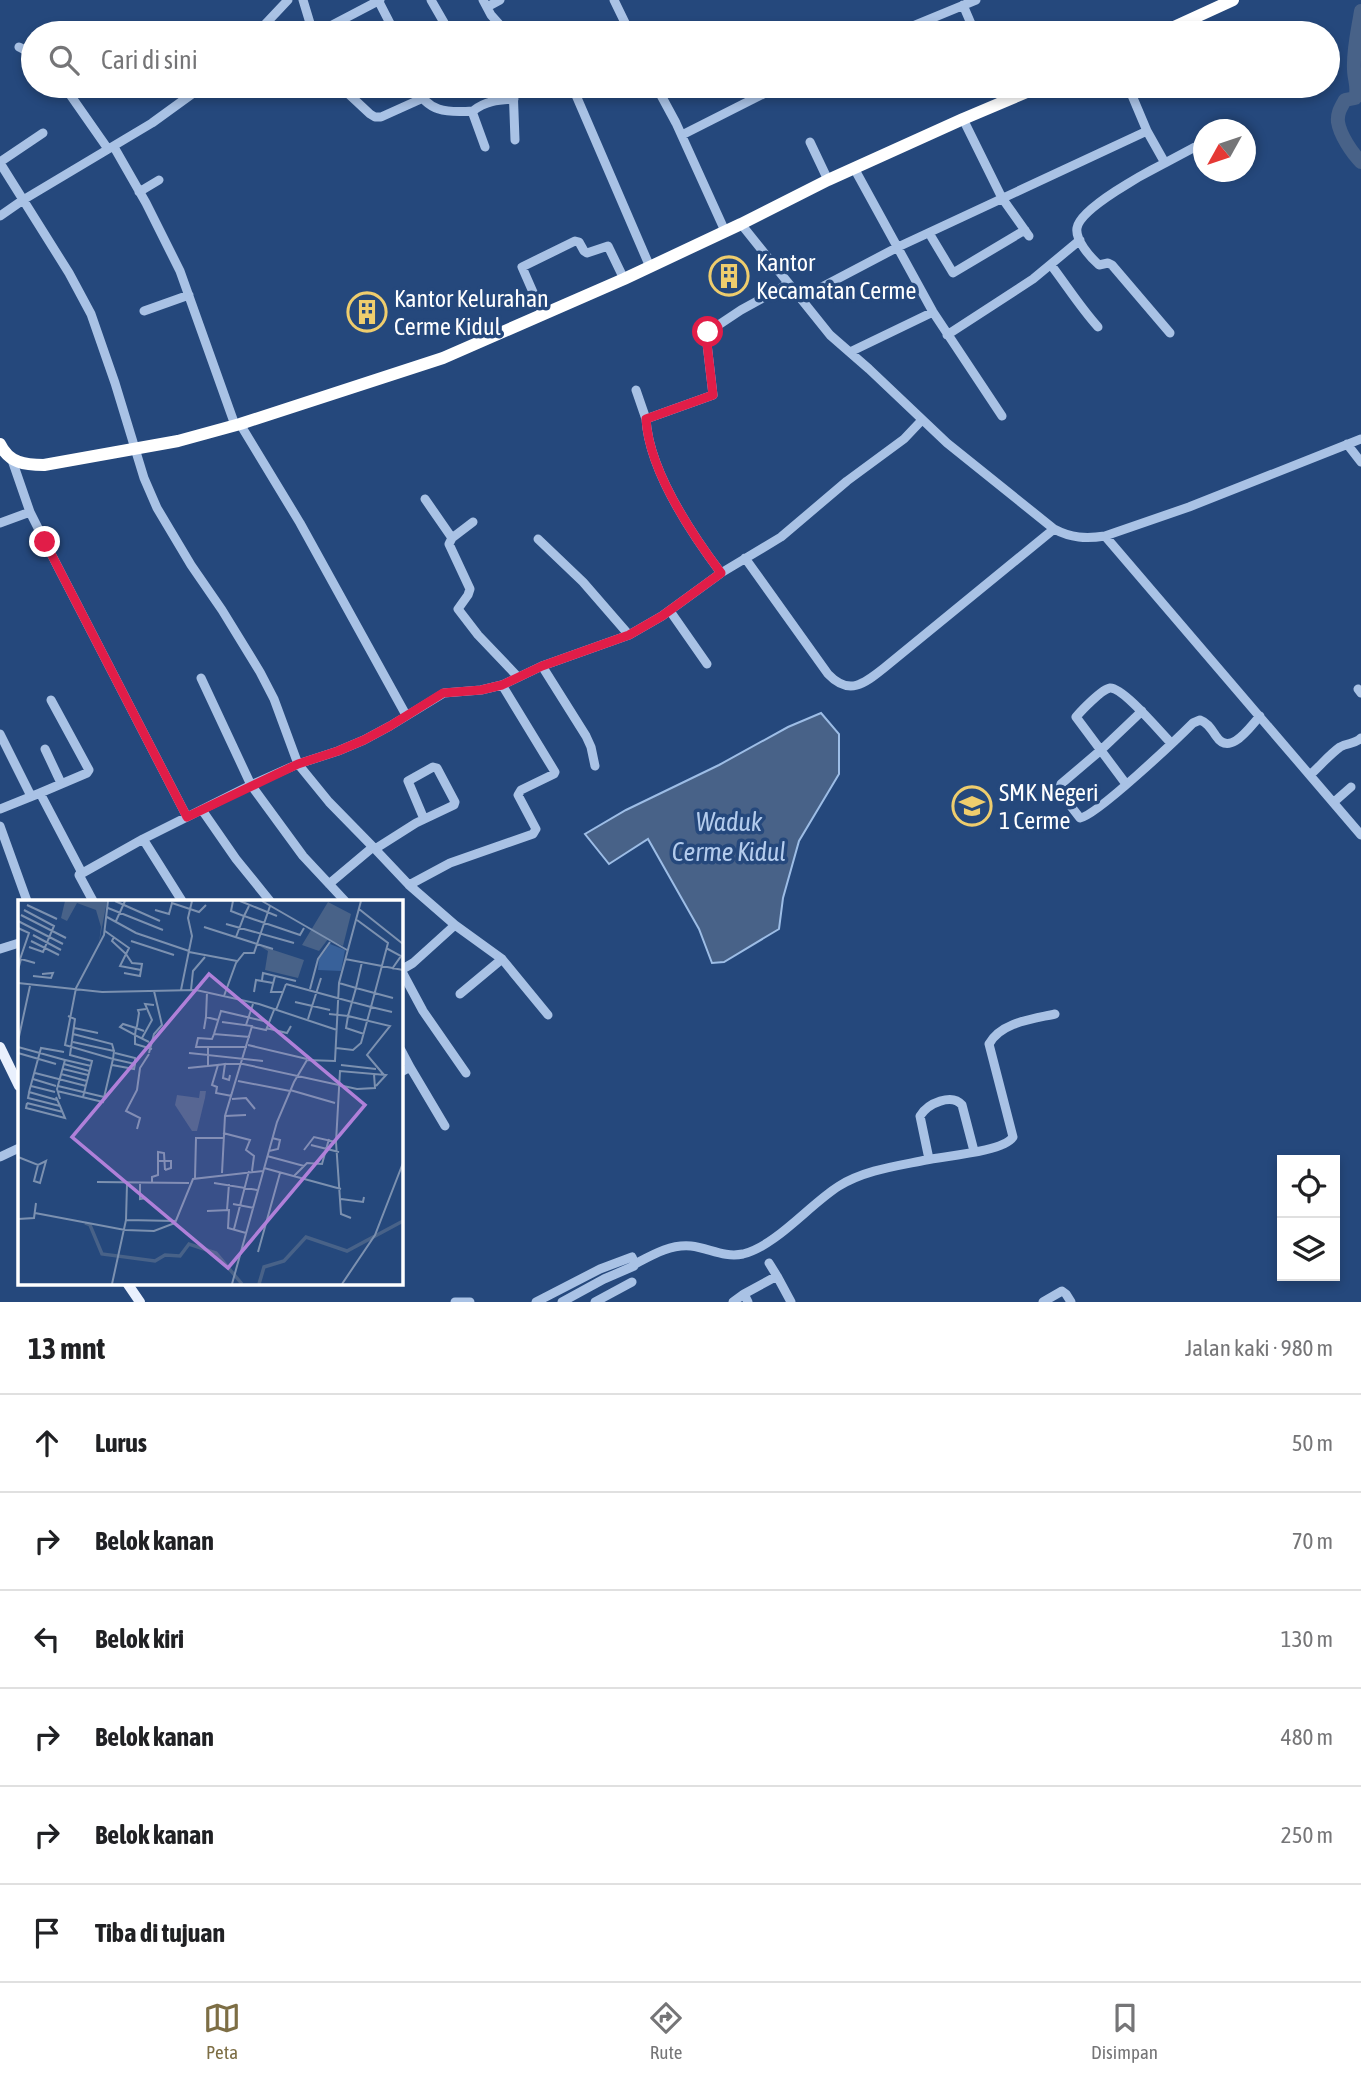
<!DOCTYPE html>
<html lang="id">
<head>
<meta charset="utf-8">
<style>
  body { margin:0; font-family:"Asap Condensed",sans-serif; background:#f2f2f2; color:#202124 }
  .controls { position:absolute; right:21px; bottom:21px; display:grid; overflow:hidden; border-radius:0px; box-shadow:0 4px 10px #0003 }
  .controls button { width:63px; height:63px; display:grid; place-items:center; padding:0; border:0; border-bottom:2px solid #e0e0e0; background:#fff; color:#202124; font:35px sans-serif }
  .compass { position:absolute; left:1193px; top:119px; width:63px; height:63px; border-radius:50%; background:#fff; box-shadow:0 4px 10px #0003; rotate:230deg }
  .stop { position:absolute; width:21px; height:21px; margin:-16px; border:5px solid #e11d48; border-radius:50%; background:#fff }
  .stop.end { background:#e11d48; border-color:#fff; box-shadow:0 2px 7px #0008 }
  .list { margin:0; padding:0; list-style:none }
  h2 { display:flex; justify-content:space-between; align-items:center; height:91px; margin:0; padding:0 28px; font-size:30px }
  h2 small { font-size:23px; font-weight:400; color:#757577 }
  .list li { display:grid; grid-template-columns:46px 1fr auto; gap:21px; align-items:center; box-sizing:border-box; height:98px; padding:0 28px; border-top:2px solid #e0e0e0 }
  .list b { display:block; font-size:26px; white-space:nowrap }
  .list em { font-size:23px; font-style:normal; color:#757577 }
  .icon { flex:none; width:38px; height:38px; fill:none; stroke:currentColor; stroke-width:2; stroke-linecap:round; stroke-linejoin:round }
  .map { position:relative; flex:none; width:1361px; height:1302px; overflow:hidden }
  .search { position:absolute; background:#fff; box-shadow:0 4px 10px #0003; left:21px; right:21px; top:21px; height:77px; display:flex; align-items:center; gap:18px; box-sizing:border-box; padding:0 24px; border-radius:38px; color:#757577; font-size:26px }
  .sheet { height:679px; background:#fff }
  nav { display:flex; justify-content:space-around; align-items:center; box-sizing:border-box; height:98px; border-top:2px solid #e0e0e0; background:#fff; font-size:19px; color:#757577 }
  nav a { display:grid; justify-items:center; gap:4px }
  nav .on { color:#7d6e45 }
  .map>svg:first-child { display:block }
</style>
</head>
<body>
<div class="map">
<svg width="1361" height="1302" viewBox="0 0 1361 1302">
  <rect width="100%" height="100%" fill="#25487c"/>
  <!-- water -->
  <path fill="#486288" stroke="#9dbde6" stroke-width="2" d="M821,713l18,21v40l-40,67 -16,57 -4,31 -55,33 -12,1 -13,-34 -51,-90 -39,25 -24,-30 41,-24 93,-45 69,-38z"/>
  <g fill="none" stroke-linecap="round" stroke-linejoin="round">
    <!-- river -->
    <path stroke="#486288" stroke-width="14" d="M1361,11c-3,19 -8,39 -7,58 0,11 5,19 1,29l-10,2c-4,7 -8,13 -7,22 2,13 14,31 23,40"/>
    <!-- minor -->
    <path stroke="#a9c2e5" stroke-width="9" d="M303,0l10,33
      M378,0l17,33
      M431,0l19,33
      M483,0l8,15 16,18
      M614,0l16,33
      M963,5l12,28
      M487,7l13,-7
      M257,33l31,-33
      M317,33l63,-33
      M896,33l80,-33
      M19,47l14,7
      M64,86l44,63
      M340,86l30,28 5,3h6l40,-18
      M414,86c14,26 32,27 59,25
      M513,86l2,54
      M572,86l78,181
      M656,86l20,37 49,108
      M996,86l7,16
      M1128,86l19,45 18,32c-18,9 -85,45 -88,65 -2,12 13,29 22,37l9,-2 4,2 58,68
      M963,119l39,79 27,38
      M682,135l97,-49
      M810,142l18,38
      M114,147l32,56 34,68 55,154
      M485,147l-12,-33v-3c12,-10 25,-11 41,-12
      M0,162l43,-29
      M0,163l69,110 22,41 24,69 29,95 13,30 34,57 31,45 38,62 14,27 24,65 31,38 46,47
      M1165,163l30,-16
      M854,168l79,144 69,104
      M139,192l20,-12
      M0,216l23,-16 129,-77 51,-37
      M741,224l89,111 39,34 78,74 107,86c17,9 32,10 51,7l84,-29 172,-68
      M929,233l24,40 72,-43
      M1051,265c16,21 29,42 47,62
      M801,298l97,-51 249,-116
      M144,311l45,-16
      M543,315l-21,-48 53,-26 4,1 5,9 3,2 21,-7 16,33
      M947,335l86,-56 47,-39
      M850,352l83,-40
      M636,390l10,29
      M240,424l60,99 106,192
      M1347,444l14,18
      M12,460l18,52 15,30 142,275
      M425,499l27,39
      M473,522l-21,16 -3,6 21,45 -2,6 -10,14 20,26 40,42
      M0,523l30,-11
      M1105,536l256,299
      M538,539l45,43 46,53
      M745,558l83,116c21,22 36,10 56,-6l170,-139
      M721,573c-30,-40 -72,-103 -75,-154l67,-24 -7,-60 2,-3 33,-22 47,-26
      M670,611l37,53
      M542,666l44,70 5,11 4,19
      M201,678l50,107 52,71 42,45
      M502,685l53,87 -1,2 -33,16 -3,5 18,34 -3,5 -83,29 -41,22 46,40 47,34 46,56
      M1358,689l3,4
      M1142,711l-41,39 -40,34 -2,7 21,27c16,-2 97,-79 113,-95l7,-3c8,3 11,9 16,16 14,21 33,-8 44,-20
      M0,734l31,62
      M45,749l16,34
      M1310,775c10,-9 19,-20 30,-28 8,-5 14,-2 21,-9
      M1126,784l-50,-67c5,-6 26,-28 34,-29 13,-1 51,45 61,55
      M40,793l47,-20 2,-3 -38,-70
      M1334,802l17,-15
      M0,809l40,-16 42,80
      M202,810l34,49 34,42
      M0,826l27,75
      M143,839l39,62
      M329,884l44,-37
      M409,885l-34,-36 41,-26 38,-18 1,-3 -18,-34 -4,-1 -25,14 16,38
      M93,901l-14,-26 64,-36 108,-54 47,-21 40,-13 26,-11 26,-14 54,-33 37,-3 21,-5 40,-19 87,-31 33,-19 59,-43 60,-36 66,-56 57,-42 18,-19
      M0,949l19,-6
      M401,970l22,41 43,62
      M401,970l12,-7 42,-38
      M460,994l42,-35
      M401,1050l9,17 -9,5
      M410,1067l35,59
      M0,1157l19,-9
      M929,1159l-9,-43c8,-13 32,-23 42,-11l12,46
      M769,1263l8,13
      M635,1264c17,-9 35,-20 56,-18 18,2 33,12 52,8 33,-8 67,-50 96,-68 26,-16 58,-20 87,-26 19,-4 77,-8 87,-23l-24,-93c12,-22 44,-25 66,-30
      M744,1294l33,-18 14,26
      M455,1302h15
      M536,1302l64,-33 32,-12 3,7 -1,2 -30,13 -42,23
      M595,1302l37,-20
      M733,1302l11,-8 4,8
      M1043,1302l19,-11 4,3 5,8"/>
    <!-- major -->
    <path stroke="#e9f0fd" stroke-width="10" d="M0,1047l19,39
      M127,1283l13,19"/>
    <!-- highway -->
    <path stroke="#fff" stroke-width="12" d="M1161,33l72,-33
      M0,444c9,19 25,21 44,21l134,-24 62,-17 203,-66 181,-79 117,-55 87,-44 135,-61 78,-33"/>
  </g>
  <g fill="none" stroke-linecap="round" stroke-linejoin="round">
    <!-- route -->
    <path stroke="#e11d48" stroke-width="9" d="M45,542l142,275 111,-53 40,-13 26,-11 26,-14 53,-33 38,-3 21,-5 40,-19 87,-31 33,-19 59,-43c-30,-40 -72,-103 -75,-154l67,-24 -7,-60 2,-3"/>
  </g>
  <!-- icons -->
  <defs>
    <g id="building-ring" transform="scale(2.0125)"><circle r="9.5" fill="#25487c" stroke="#efcd6d" stroke-width="1.5"/><path d="M-4-6H4V6H1V3H-1V6H-4ZM-2.5-4.3h1.7v1.8h-1.7ZM.8-4.3h1.7v1.8H.8ZM-2.5-1h1.7V.8h-1.7ZM.8-1h1.7V.8H.8Z" fill="#efcd6d"/></g>
    <g id="school-ring" transform="scale(2.0125)"><circle r="9.5" fill="#25487c" stroke="#efcd6d" stroke-width="1.5"/><path d="M0-5L7-2L0 1L-7-2ZM-4 1L0 2.5L4 1V4Q0 6-4 4Z" fill="#efcd6d"/></g>
  </defs>
  <g fill-rule="evenodd">
    <use href="#building-ring" x="729" y="276"/>
    <use href="#building-ring" x="367" y="312"/>
    <use href="#school-ring" x="972" y="806"/>
  </g>
  <g text-anchor="middle" dominant-baseline="central" stroke-width="7" stroke-linejoin="round" paint-order="stroke">
    <!-- poi labels -->
    <g font-size="24" fill="#fff" stroke="#25487c" text-anchor="start">
      <text x="756" y="262">Kantor<tspan x="756" dy="28">Kecamatan Cerme</tspan></text>
      <text x="394" y="298">Kantor Kelurahan<tspan x="394" dy="28">Cerme Kidul</tspan></text>
      <text x="999" y="792">SMK Negeri<tspan x="999" dy="28">1 Cerme</tspan></text>
    </g>
    <!-- water labels -->
    <g font-size="26" font-style="italic" fill="#b4cced" stroke="#25487c">
      <text x="729" y="822">Waduk<tspan x="729" dy="30">Cerme Kidul</tspan></text>
    </g>
  </g>
  <!-- overview -->
  <g transform="translate(18 900)">
    <rect width="385" height="385" fill="#25487c"/>
    <path d="M312,44l15,6 -4,21 -23,-1 1,-11z" fill="#38619a"/>
    <path d="M47,1h42l-8,42 2,-16 -5,-17 -19,-7 -10,18 -6,-3zM310,2l23,12 -8,32 -15,-7 -9,12 -17,-6zM240,45l46,15 -6,18 -33,-8 3,-19zM182,191h6l-1,7 -8,33h-5l-17,-26 2,-10 22,3z" fill="#486288"/>
    <path fill="none" stroke="#486288" stroke-width="3.5" d="M67,323l5,2 12,29 53,7 10,-6 15,1 9,-12 27,9 26,31M241,384l5,-17 20,-6 22,-24 41,14 56,-30"/>
    <path fill="none" stroke="#7c91b0" stroke-width="2" d="M97,1l45,20M215,1l-2,10 13,5 -8,21M222,1l37,15M244,1l85,49M9,5l30,14M231,6l-5,10 56,19 4,-7M90,8l55,22M341,9l44,35M6,10l30,16 -11,26 -14,-5M137,10l14,4 3,-11 27,9 7,-7M3,15l45,23M89,17l29,16 53,18M339,20l31,23 -17,64 21,5M0,21l45,23M98,21l9,-20M208,24l68,19M186,27l69,22M0,28l11,5 -11,32M87,31l24,17 -9,18 21,4 1,-6 -10,-1 -6,-9M15,35l28,15M96,37l-2,4 14,13M13,41l28,14M113,41l43,14M368,48l15,8 -9,13M171,52l48,9M327,59l58,11M0,70l3,-11 14,4M106,73l16,3 1,-6M15,76l18,2 2,-5 -11,1M257,76l-4,16h11M244,80l1,-7 33,8M0,83l84,9 94,-2 63,14 78,26M321,83l17,5 6,-26M268,84l66,18 4,-14 37,10M292,89l8,-30 12,-17M163,90l11,-54 -4,-18 4,-17M173,90l2,-19 12,-14M236,92l2,-12 17,3M206,96l12,-33 8,-10h10l16,-47M277,102l35,8M258,110l10,-26M311,114l19,2 4,-14 19,5 -10,36 -8,7 -17,-2M50,116l7,3 -5,36 22,6 -9,36M188,117l1,-25M290,119l13,-41M228,125l7,-21M234,127l14,3 8,-20M56,128l24,5M248,128l21,5 4,-7M186,129l2,-12 12,3M126,131l-8,-3 -13,-4 -3,3 15,8 1,-7 1,-2 2,-13 -1,-3 8,-1M55,134l39,10 2,7M196,134l7,-23 47,11M346,134l-18,-6 2,-12 42,10 -23,29 17,20M124,138l10,-18 -7,-16 9,1M0,141l12,-55M55,142l41,9 -1,8 -48,-14 11,-57 28,-53 4,-34M131,142l-14,-7v9l17,5M230,145l59,14M0,147l47,13M229,147h-51l2,-9 14,1 2,-5 36,3M0,153l38,11M131,153l5,-19 8,-9 -8,-34M171,153l19,2v-7M46,164l25,7M207,164h18l114,25 18,-1 -1,-14M94,165l22,4 1,-5M200,165l7,-1 -2,14 6,2 1,-5M323,165l35,4M190,166v-11l55,6M170,168l30,-3 -6,20 5,2 -1,6 16,3M45,169l25,6M17,173l51,13M43,174l26,7M15,179l23,7M220,181l52,10M13,186l24,6M40,186l46,11M272,190l45,13M39,191l46,11 10,-43 22,5v-6l-20,-5M11,193l-1,5 32,8 -4,-9M42,199l-3,-10 8,-29 26,6M214,199l14,-1 9,11M39,200l-28,-8 12,-44 23,4M9,203l-1,5 39,10 -5,-12M9,203l36,9M207,216l21,-1M119,229l3,-11 -14,-7 11,-21 3,-22 9,-14M205,233l27,7 -4,10 8,6 -2,15M318,242l4,-71 46,4 -10,11M293,245l28,7M286,250l10,-13 22,5 5,72 10,4M251,251l9,-2 2,-9 -8,-2M249,256l37,10M0,257l20,8 8,-4 -6,22 -6,-2 4,-16M140,261h13v7l-6,2M246,268l77,21M204,273l3,-57 27,-90 -30,-4M276,276l13,-13 15,1 7,-25M177,278l1,-40h27M79,282l92,1M134,283v-6l6,-2v-23l6,1 1,17M196,283l43,7M122,284v15l6,-1M323,299l22,3 1,-5M215,304l21,4M209,310l2,-26M189,311l22,-1 -1,18 18,5M17,313l90,17 29,1 21,-8 18,-44 70,-8M0,319l16,-1 2,-15M108,320l50,1M216,329l15,-58M240,352l22,-79M94,384l14,-64 1,-36M214,384l45,-162 17,-40 13,-22 28,1 4,-78 22,-82M324,384l33,-49 28,-72"/>
    <path fill="#b080d9" fill-opacity="0.15" stroke="#b080d9" stroke-width="3.5" d="M191,74l156,131 -137,163 -156,-131z"/>
    <rect width="385" height="385" fill="none" stroke="#fff" stroke-width="3.5"/>
  </g>
</svg>
<div class="controls">
<button><svg class="icon" aria-label="locate" viewBox="0 0 24 24"><circle cx="12" cy="12" r="6"/><path d="M12 2v4M12 18v4M2 12h4M18 12h4"/></svg></button>
<button><svg class="icon" aria-label="layers" viewBox="0 0 24 24"><path d="M12 4l9 5-9 5-9-5zM3 14l9 5 9-5"/></svg></button>
</div>
<svg class="compass" viewBox="-18 -18 36 36"><path d="M0-13l5 13h-10z" fill="#e53935"/><path d="M0 13l5-13h-10z" fill="#757577"/></svg>
<div class="stop" style="left:708px;top:332px"></div>
<div class="stop end" style="left:45px;top:542px"></div>
<div class="search"><svg class="icon" aria-label="search" viewBox="0 0 24 24"><circle cx="10" cy="10" r="6"/><path d="M15 15l6 6"/></svg>Cari di sini</div>
</div>
<section class="sheet">
<h2>13 mnt<small>Jalan kaki · 980 m</small></h2>
<ul class="list">
<li><svg class="icon" aria-label="ahead" viewBox="0 0 24 24"><path d="M12 20V5M6 11l6-6 6 6"/></svg><div><b>Lurus</b></div><em>50 m</em></li>
<li><svg class="icon" aria-label="right" viewBox="0 0 24 24"><path d="M7 20v-9h11M14 6l5 5-5 5"/></svg><div><b>Belok kanan</b></div><em>70 m</em></li>
<li><svg class="icon" aria-label="left" viewBox="0 0 24 24"><path d="M17 20v-9H6M10 6l-5 5 5 5"/></svg><div><b>Belok kiri</b></div><em>130 m</em></li>
<li><svg class="icon" aria-label="right" viewBox="0 0 24 24"><path d="M7 20v-9h11M14 6l5 5-5 5"/></svg><div><b>Belok kanan</b></div><em>480 m</em></li>
<li><svg class="icon" aria-label="right" viewBox="0 0 24 24"><path d="M7 20v-9h11M14 6l5 5-5 5"/></svg><div><b>Belok kanan</b></div><em>250 m</em></li>
<li><svg class="icon" aria-label="arrive" viewBox="0 0 24 24"><path d="M6 21V4h12l-3 4 3 4H6"/></svg><div><b>Tiba di tujuan</b></div></li>
</ul>
</section>
<nav>
<a class="on"><svg class="icon" aria-label="map" viewBox="0 0 24 24"><path d="M3 6l6-2 6 2 6-2v14l-6 2-6-2-6 2zM9 4v14M15 6v14"/></svg>Peta</a>
<a><svg class="icon" aria-label="directions" viewBox="0 0 24 24"><path d="M12 3l9 9-9 9-9-9zM9 14v-3h6M13 9l2 2-2 2"/></svg>Rute</a>
<a><svg class="icon" aria-label="saved" viewBox="0 0 24 24"><path d="M7 4h10v16l-5-4-5 4z"/></svg>Disimpan</a>
</nav>
</body>
</html>
